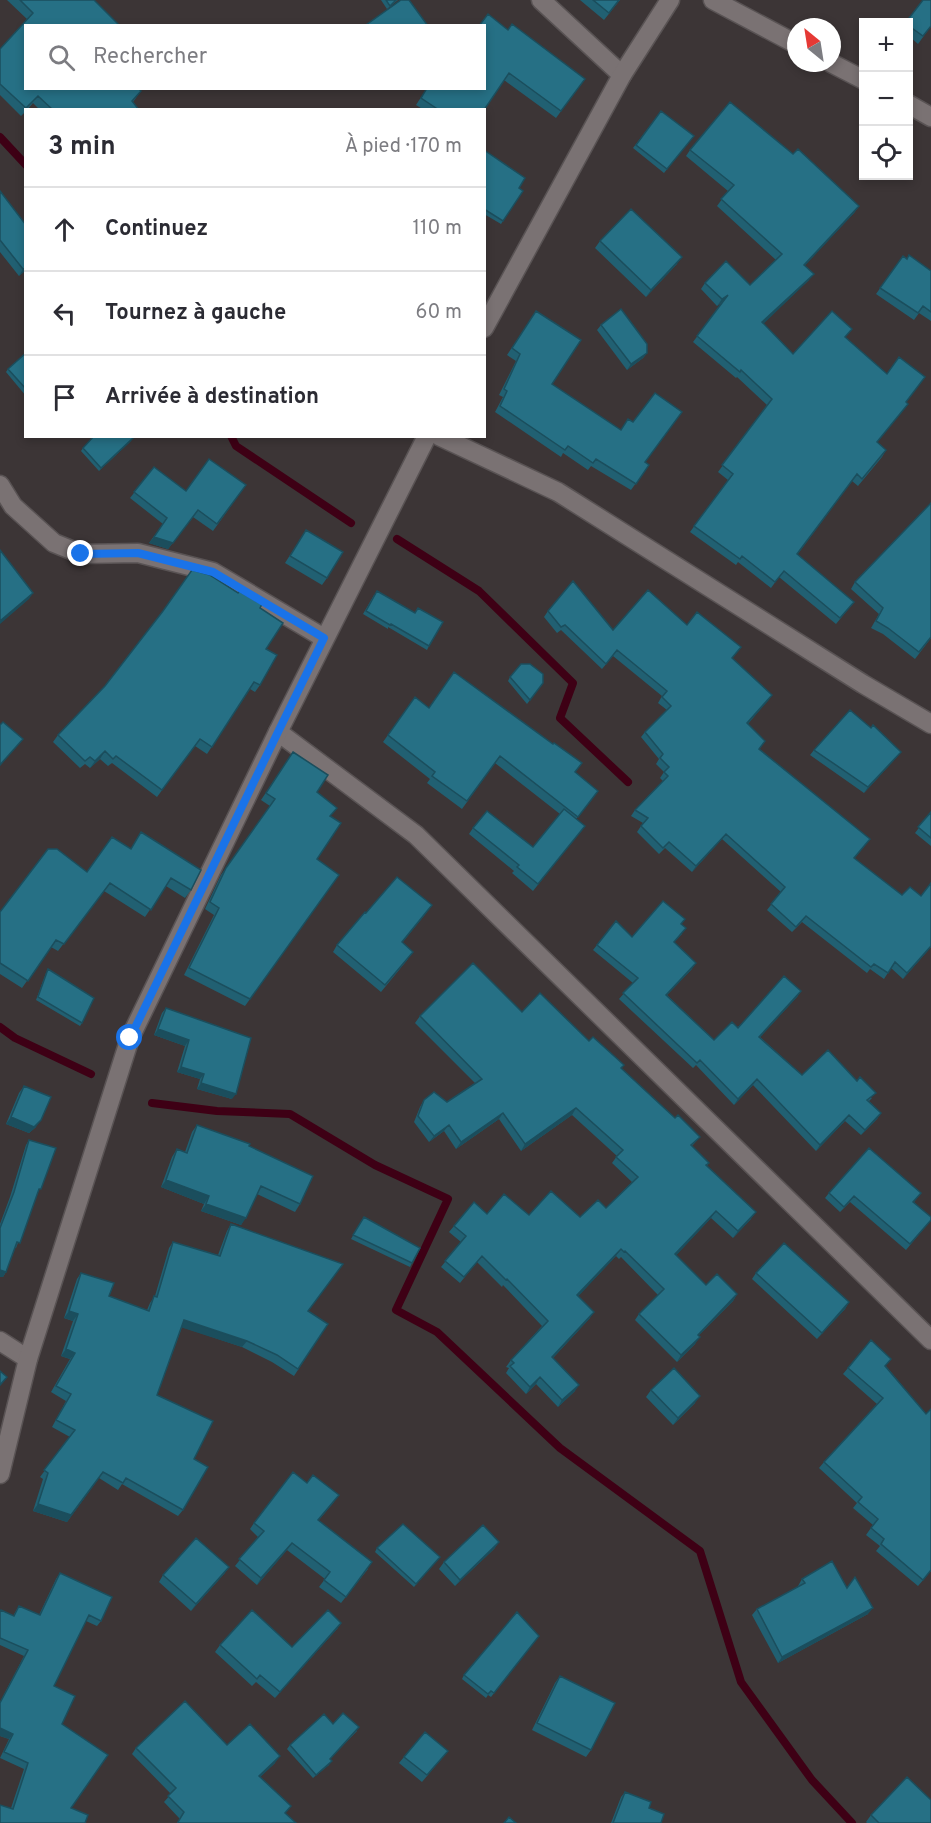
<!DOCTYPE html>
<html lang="fr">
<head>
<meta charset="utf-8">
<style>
  body { margin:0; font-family:Overpass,sans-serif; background:#f7f7f7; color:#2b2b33 }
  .controls { position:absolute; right:18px; top:18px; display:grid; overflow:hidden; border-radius:0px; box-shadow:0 3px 9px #0003 }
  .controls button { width:54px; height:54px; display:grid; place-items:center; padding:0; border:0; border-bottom:2px solid #e1e1e2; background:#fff; color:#2b2b33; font:30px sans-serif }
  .compass { position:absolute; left:787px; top:18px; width:54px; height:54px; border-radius:50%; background:#fff; box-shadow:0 3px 9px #0003; rotate:330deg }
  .stop { position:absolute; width:18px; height:18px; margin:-14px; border:4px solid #1a73e8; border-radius:50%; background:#fff }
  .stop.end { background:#1a73e8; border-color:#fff; box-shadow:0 2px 6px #0008 }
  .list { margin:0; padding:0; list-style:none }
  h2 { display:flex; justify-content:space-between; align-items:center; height:78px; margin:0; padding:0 24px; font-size:26px }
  h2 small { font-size:20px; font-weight:400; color:#7c7c81 }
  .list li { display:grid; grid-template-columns:39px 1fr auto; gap:18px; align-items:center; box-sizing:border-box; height:84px; padding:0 24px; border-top:2px solid #e1e1e2 }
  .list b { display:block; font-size:22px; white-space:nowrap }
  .list em { font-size:20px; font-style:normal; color:#7c7c81 }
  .icon { flex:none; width:33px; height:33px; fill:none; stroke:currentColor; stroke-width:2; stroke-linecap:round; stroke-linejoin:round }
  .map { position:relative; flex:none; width:931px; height:1823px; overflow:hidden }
  .search { position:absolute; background:#fff; box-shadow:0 3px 9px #0003; left:24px; top:24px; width:462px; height:66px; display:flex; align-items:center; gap:15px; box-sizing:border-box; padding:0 21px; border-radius:0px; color:#7c7c81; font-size:22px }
  .panel { position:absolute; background:#fff; box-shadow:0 3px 9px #0003; left:24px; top:108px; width:462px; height:330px; border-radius:0px }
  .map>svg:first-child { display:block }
</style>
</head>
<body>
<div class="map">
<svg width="931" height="1823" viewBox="0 0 931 1823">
  <rect width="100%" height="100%" fill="#3c3536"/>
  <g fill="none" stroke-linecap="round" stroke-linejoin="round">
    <!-- stream -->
    <path stroke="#3e0015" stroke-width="8" d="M0,137l26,28
      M231,436l5,10 115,77
      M397,539l82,52 94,92 -13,35 68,64
      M0,1027l15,11 76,36
      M152,1103l65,8 73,3 85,51 73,34 -52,111 41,22 123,116 140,103 41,131 71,98 40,43"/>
    <!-- minor casing -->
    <g stroke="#595354" stroke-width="21">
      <path id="minor" d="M541,0l81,75
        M713,0l83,44
        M831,63l33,17
        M908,104l23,13
        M439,436l119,56 305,192 68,40
        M0,485l13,21 41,37 27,11 57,-1 75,19 111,66
        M278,732l138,103 515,505
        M0,1341l28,18"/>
    </g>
    <!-- tertiary casing -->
    <g stroke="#595354" stroke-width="21">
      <path id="tertiary" d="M484,328l138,-253 48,-75
        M0,1474l28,-115 102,-321 148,-306 149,-296"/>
    </g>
    <!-- minor -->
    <use href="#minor" stroke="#7a7273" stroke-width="18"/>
    <!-- tertiary -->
    <use href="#tertiary" stroke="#7a7273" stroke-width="18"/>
  </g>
  <!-- wall -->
  <path fill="#216072" d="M7,0h87l-68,26 115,65 -8,11 6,8h-99l-7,-7 -6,7h-1v1l-5,5 -21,-21v-46l28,-29z
    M381,0h17l-11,9z
    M580,0h40l-16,20z
    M909,22l22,4 -13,18 -9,-8z
    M508,30l77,49 -29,39 -52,-38 -20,30h-60l-8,-5 11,-17z
    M661,111l33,25 -30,37 -31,-25z
    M484,150l35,38 4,3 -22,33 -17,-10z
    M690,150l169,56 -5,7 -49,52 4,15 -46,43 30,31 53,-16 62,66 -31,38 9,8 -4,7 -24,29 -6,-5 -55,74 57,47 -18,22 -57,-47 -8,11 -33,-26 -2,3 -46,-33 38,-52 -10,-8 49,-67 -30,-28 -1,1 -43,-36 30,-40 -6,4 -16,-17 4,-6 45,2 26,-25 -59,-54 11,-15 -42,-35z
    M0,191l26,34v45l-7,6 -19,-24z
    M600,241l77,23 -31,33 -51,-49z
    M903,256l28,15v50l-12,-8 -5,7 -38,-26z
    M536,311l16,73 97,81 -18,25 -40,-24 -3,4 -25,-17 -2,4 -66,-45 8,-15 -4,-2 17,-34 -9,-6z
    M601,325l46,28 -4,5 -16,12 -30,-40z
    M26,353v43l-20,-24 2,-3z
    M131,441l-32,30 -18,-20 2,-3z
    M154,467l32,24 60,-6 -33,46 -20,-14 -25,32 -19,-6 14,-19 -33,-26z
    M306,530l21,48 -5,7 -37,-22z
    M855,582l76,56 -16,21 -32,-25 -12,-6 8,-14 -28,-25z
    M237,593l23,15 6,41 -6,36 -5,7 -5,-3 -43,65 -12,-8 -38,51 -45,-34 -4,3 -8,-7 -10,9 -5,-4 -5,4 -27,-26 5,-7z
    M374,595l55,51 -2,4 -39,-23v2l-25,-15z
    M548,611l65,19 74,-5 45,34 40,36 -24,29 11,25 111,90 -16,20 48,36 19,1 10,-13v64l-28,32 -12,-11 -7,11 -14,-10 -3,4 -65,-51 -10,10 -25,-22 14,-18 -59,-53 -30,33 -27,-24 -6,6 -22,-22 6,-9 -12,-7 4,-6 28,-29 -3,-3 4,-6 -8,-8 3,-5 -18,-22 4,-5 22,-22 -9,-7 4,-7 -49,-40 -11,13 -41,-39 -4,3 -13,-16z
    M510,677l33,6 -16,21 -19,-23z
    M415,697l14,11 146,64 23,19 -22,28 4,13 -47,59 -21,-18 2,-2 -45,-37 4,-6 60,19 27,-33 -65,-51 -33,46 -35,-26 3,-4 -47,-37z
    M814,750l83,7 -33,36 -54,-38z
    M293,752l38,64 -14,43 22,16 -94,131 -61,-31 30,-60 -9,-6 16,-34 49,-69 -9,-6z
    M931,812v34l-16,-13z
    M112,837l79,53 -6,8 -19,-12 -21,31 -41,-26 -46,60 -7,-4 -29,41 -22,-14v-62l87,-40z
    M427,912l-25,31 6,16 -27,33 -48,-40 4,-7 29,-32z
    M681,924l1,10 -8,8 18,27 -25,26 47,45 87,-49 -4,6 -37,40 42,38 70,23 -3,3 12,12 -4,6 -16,16 -16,-14 -29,30 -63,-66 -19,20 -38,-40 -3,3 -74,-69 14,-16 -40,-33 4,-5z
    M48,969l34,54 -2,3 -44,-26 10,-27z
    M166,1008l66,91 -35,-10 3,-10 -23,-7 8,-26 -31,-11 8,-22z
    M522,1012l67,29 35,24 -3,4 54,49 25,19 -8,9 17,17 -2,3 44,53 -18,19 -22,-20 -35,37 30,30 31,9 -4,7 -35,35 -3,8 -18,18 -42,-42 4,-6 19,-19 -37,-38 -2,2 -3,-3 -38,40 12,22 -37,40 22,33 -17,16 -22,-23 -10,10 -20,-21 3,-5 -3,-1 5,-7 31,-34 -39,-41 -1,2 -25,-25 -17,21 -19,-16 20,-25 -12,-10 5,-6 33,-12 93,3 26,-9 26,-26 -20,-19 5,-7 -45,-41 -51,36 -22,-32 -43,30 -12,-18 -15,11 -15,-20 6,-15 4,-7 23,2 28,-19 -60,-60 5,-7z
    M24,1086l12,41 -7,6 -23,-9 13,-31z
    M197,1125l52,21 51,58 -5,8 -38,-18 -16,31 -40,-14 3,-7 -43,-17 11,-30 5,-8 8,3 7,-20z
    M29,1140l8,54 -21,54h-1l-9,24 -3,5h-3v-53l10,-27 16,-52z
    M829,1193h92l-7,9 17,18 -25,30 -56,-48 -10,10 -15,-14z
    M362,1220l50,43 -2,4 -59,-28z
    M231,1224l77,87 20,13 -34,52 -22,-14 -30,-15 -60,-20 -25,68 37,64 -11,51 -5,6 -56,-32 -4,6 -19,-12 -32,44 -34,-11 10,-32 -3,-2 30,-40 -18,-10 14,-26 -15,-9 19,-33 -9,-3 12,-35 -9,-3 13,-39 4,-6 28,23 38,14 3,-7 5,-7 14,-48 4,-6 45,13 9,-24z
    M756,1273l93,29 -4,7 -28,30 -65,-60z
    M886,1366l40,48 5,-5v162l-13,15 -42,-35 4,-5 -14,-11 7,-10 -20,-17 4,-5 -38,-35 5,-6 53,-58 -34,-30 5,-6z
    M651,1390l44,13 -22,22 -27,-28z
    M307,1483l27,19 -16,19 50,48 -27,34 -22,-16 6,-8 -38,-29 -30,35 -22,-19 23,-29 -8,-8 4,-6z
    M499,1542l-5,7 -39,37 -16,-17 5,-7z
    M377,1548l63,9 -26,30 -39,-35z
    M229,1567l-5,7 -33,37 -32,-29 4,-7z
    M60,1573l41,48 -4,5 -11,-5 -32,65 8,38 9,84 17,7 -77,-7 13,-39 -24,-11 9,-19 -9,-3v-34l24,-46 -24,-11v-34l13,5 6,-10 20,9 17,-36z
    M802,1579l45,9 21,26 -90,49 -26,-48 5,-6 42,-22 -1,-1z
    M341,1623l-4,6 -62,69 -19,-16 -4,4 -37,-34 5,-7 72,2z
    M539,1636l-48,61 -3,-2 -2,3 -24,-19 2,-4z
    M560,1676l31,74 -5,7 -54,-27 23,-47z
    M333,1724l24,7 -27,28 -1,6 -16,13 -26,-29 3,-4z
    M227,1745l48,18 -15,14 26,37 10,9h-119l3,-4 -16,-17 7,-8 -39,-40 4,-6z
    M448,1751l-26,31 -23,-19 5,-6z
    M625,1792l24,16 12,15h-50l10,-26z
    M871,1815l60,8h-64l-1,-1z"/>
  <!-- shaded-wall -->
  <path fill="#1b4e5d" d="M859,206l-5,7 -54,58 4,-6z
    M682,257l-5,7 -31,33 5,-7z
    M26,268v2l-7,6 4,-7z
    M814,274l-5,6 -51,49 4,-7z
    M728,295l-5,6 -6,5 5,-7z
    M647,353l-4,5 -16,12 4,-6z
    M133,438l-2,3 -32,30 2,-3z
    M193,517l-25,32 -19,-6 5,-6z
    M33,593l-4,6 -29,25v-3z
    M772,695l-4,6 -25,28 4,-6z
    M105,751l-5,8 -10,9 5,-7z
    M901,752l-4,5 -33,36 4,-6z
    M726,834l-4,5 -30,33 4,-6z
    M931,946v1l-28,32 4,-6z
    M696,963l-4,6 -30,31 4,-5z
    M801,991l-4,6 -42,46 4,-6z
    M158,1029l31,11 -4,6 -31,-11z
    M181,1067l23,7 -4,5 -23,-7z
    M757,1079l-4,6 -19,20 4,-6z
    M201,1083l35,11 -4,5 -35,-10z
    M576,1108l-4,7 -51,36 4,-7z
    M503,1113l-4,6 -43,30 5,-7z
    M881,1113l-4,6 -16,16 4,-5z
    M849,1115l-4,6 -29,30 4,-6z
    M11,1117l30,3 -5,7 -7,6 -23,-9z
    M449,1125l-5,6 -15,11 5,-6z
    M166,1180l43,16 -5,8 -43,-17z
    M206,1204l40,14 -5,7 -40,-14z
    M716,1211l-5,7 -40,43 4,-7z
    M756,1212l-5,7 -18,19 5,-7z
    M621,1249l-5,7 -43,46 4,-7z
    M0,1270l6,2 -3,5h-3z
    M737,1294l-4,7 -40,40 5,-6z
    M849,1302l-4,7 -28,30 5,-6z
    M69,1311l9,3 -5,7 -9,-3z
    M594,1312l-4,6 -42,45 4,-6z
    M184,1320l63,21 -5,6 -62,-20z
    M700,1337l-5,7 -18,18 4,-7z
    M66,1349l9,4 -5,6 -9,-3z
    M540,1377l-4,7 -10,10 4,-7z
    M579,1385l-4,6 -17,16 4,-7z
    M700,1396l-5,7 -22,22 5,-7z
    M103,1472l-36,50 -34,-11 5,-7z
    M499,1542l-5,7 -39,37 5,-6z
    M292,1543l-5,7 -30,35 4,-7z
    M229,1567l-5,7 -33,37 5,-7z
    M873,1608l-5,6 -90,49 4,-6z
    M341,1623l-4,6 -62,69 5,-6z
    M0,1728l13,6 -4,5 -9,-3z
    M280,1756l-5,7 -21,20 5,-7z
    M332,1761l-3,4 -16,13 3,-3z"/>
  <!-- building -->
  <path fill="#267085" stroke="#1b4e5d" stroke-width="1.5" d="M20,0h74l26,26h-94v62h112l3,3 -9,10 7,9h-86l-15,-14 -12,12 -26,-24v-35l33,-36z
    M386,0h10l-6,6z
    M401,0h8l19,26h-62v-1z
    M593,0h26l-10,13z
    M923,0h8v26l-8,10 -14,-10v-4h-3z
    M488,14l20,16 4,-6 73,55 -24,32 -52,-38 -25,37h-45l-18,-12 6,-10h57v-62h-5z
    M730,102l63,52 5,-5 61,57 -55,59 10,9 -52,48 31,32 39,-43 20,18 -7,8 42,37 12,-17 26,20 -19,25 2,2 -31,38 9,8 -24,29 -5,-5 -60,80 57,48 -14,16 -56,-47 -9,11 -33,-26 -2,3 -46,-33 39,-52 -11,-9 50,-66 -31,-29 -1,2 -43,-36 31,-41 -6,4 -17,-16 21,-22 24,24 32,-31 -61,-55 13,-14 -44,-35z
    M661,111l33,25 -27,33 -31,-24z
    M484,150l41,28 -6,10 4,3 -20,30 -19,-12z
    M0,191l26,34v43l-3,1 -23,-29z
    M631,209l51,48 -31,33 -51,-49z
    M909,255l22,16v41l-8,-6 -5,7 -38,-25 23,-32 4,3z
    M621,309l26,35v9l-16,11 -30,-39z
    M536,311l45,29 -29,44 69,46 7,-11 5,3 22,-29 27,19 -37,50 4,3 -13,19 -40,-25 -3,4 -25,-17 -3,4 -65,-44 7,-15 -3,-2 16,-35 -8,-6z
    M26,353v36l-18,-20z
    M94,436h38l1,2 -32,30 -18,-20z
    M209,459l37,26 -29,39 -19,-14 -25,33 -19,-6 13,-19 -33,-26 20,-25 32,24z
    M931,503v134l-12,15 -31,-24 -12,-7 7,-13 -28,-26z
    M306,530l37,22 -16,26 -37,-22z
    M0,550l33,43 -33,28z
    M192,570l18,5 28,18 1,-2 17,10 6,3 -2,4 23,15 -17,26 11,6 -17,30 -6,-3 -42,65 -12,-8 -38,51 -46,-34 -3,3 -8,-8 -10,10 -5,-4 -5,4 -27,-26 47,-49 58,-75z
    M573,581l40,49 35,-40 39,35 10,-13 44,35 -9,11 40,37 -25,28 18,18 -6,8 111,90 -16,19 48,37 8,-8 11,9 10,-13v63l-24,27 -12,-11 -7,11 -14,-9 -3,3 -65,-51 -10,11 -25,-23 14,-17 -59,-53 -30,32 -27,-24 -6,6 -22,-22 7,-8 -13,-8 33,-34 -4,-4 5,-5 -9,-9 3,-4 -18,-22 26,-26 -9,-9 5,-6 -50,-41 -11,14 -41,-39 -4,2 -13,-16z
    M377,591l38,22 3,-5 25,14 -14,24 -38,-22 -1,1 -24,-14z
    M521,664h9l13,10v9l-13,17 -20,-23z
    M454,672l99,72 1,-1 28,20 -7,9 23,19 -20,26 -78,-61 -33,45 -35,-25 3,-4 -47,-37 27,-38 14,11z
    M850,710l21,18 2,-3 28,27 -33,35 -54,-37z
    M3,722l20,17 -23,26v-40z
    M293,752l35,23 -11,17 20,16 -7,8 11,7 -24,36 22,16 -89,124 -61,-31 30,-60 -9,-6 16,-34 49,-69 -9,-6z
    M564,809l21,17 -47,58 -21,-17 2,-2 -46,-37 14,-17 46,36z
    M931,812v26l-13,-11z
    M141,832l60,38 -10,20 -20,-12 -20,32 -41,-27 -46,61 -8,-4 -28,41 -28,-18v-51l48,-63h9l30,23 25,-35 19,12z
    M397,877l35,28 -30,37 11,10 -28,33 -48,-40 28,-33 1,1z
    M663,901l22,18 -4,5 5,4 -12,14 22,21 -30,32 48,45 18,-18 6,6 46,-52 17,15 -42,46 43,38 26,-25 29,31 3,-4 16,16 -9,7 14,13 -16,17 -16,-15 -29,30 -63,-66 -19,20 -38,-39 -3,3 -74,-70 15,-15 -41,-33 19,-24 16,16z
    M473,963l49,49 18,-19 49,48 4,-4 31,28 -3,3 54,50 3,-3 22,22 -9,8 18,18 -3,2 50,47 -18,19 -22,-20 -41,43 31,31 11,-11 20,20 -39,41 2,2 -19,18 -42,-41 25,-25 -39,-38 -1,1 -3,-3 -44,46 17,17 -42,45 27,28 -17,15 -22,-23 -10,10 -20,-21 4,-3 -3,-3 37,-39 -41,-42 -1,1 -24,-24 -18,21 -19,-16 21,-25 -12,-10 20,-24 13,12 17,-20 25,21 22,-24 29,26 18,-17 8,8 32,-31 -22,-20 7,-7 -47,-42 -51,36 -22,-31 -42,29 -12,-17 -15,11 -16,-20 6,-16 10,-8 13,10 35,-23 -62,-63z
    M48,969l46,29 -12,25 -44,-26z
    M166,1008l85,30 -15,56 -35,-11 3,-9 -23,-7 8,-27 -31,-11z
    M24,1086l27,11 -10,23 -7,7 -23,-10z
    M197,1125l53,19 -1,2 64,30 -13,28 -39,-18 -15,32 -40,-14 3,-8 -43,-16 11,-31 10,4z
    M29,1140l27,8 -15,41h-2l-19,54 -3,-1 -11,30 -6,-2v-42l14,-36z
    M869,1148l52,45 -8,9 18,15v3l-21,24 -56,-48 -10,11 -15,-14z
    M364,1217l56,31 -8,15 -59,-28z
    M231,1224l112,40 -35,47 20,13 -30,45 -21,-14 -30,-14 -63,-21 -27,75 56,26 -19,38 14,8 -25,43 -57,-32 -3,5 -20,-11 -32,43 -33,-11 10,-31 -4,-3 31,-40 -19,-10 15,-26 -15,-8 19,-33 -9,-4 12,-35 -9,-3 12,-38 33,10 -5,13 40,15 5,-15 3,1 16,-55 47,14z
    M784,1243l65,59 -27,31 -66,-60z
    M871,1340l20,19 -6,7 41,48 5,-5v161l-8,10 -42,-36 3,-5 -13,-11 7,-9 -20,-17 4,-5 -38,-35 59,-64 -35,-30z
    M674,1368l26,28 -22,22 -27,-28z
    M0,1371l7,6 -7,8z
    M293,1472l14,11 6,-8 26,20 -21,25 54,42 -26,35 -22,-17 6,-8 -38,-29 -31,35 -22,-19 25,-28 -10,-8z
    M403,1524l37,33 -24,27 -39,-36z
    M483,1525l16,17 -39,38 -16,-18z
    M196,1538l33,29 -33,37 -33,-29z
    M832,1561l15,27 8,-11 18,31 -91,49 -25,-48 48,-26 -3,-4z
    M60,1573l52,24 -11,24 -12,-6 -35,71 21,10 -13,28 46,31 -37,53 17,7 -3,8h-85v-18l13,4 15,-46 -24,-11 9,-18 -13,-6v-25l28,-53 -28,-12v-26l1,-2 13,6 5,-10 21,9z
    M252,1610l40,37 36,-37 13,13 -61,69 -20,-17 -3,4 -37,-34z
    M517,1612l22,24 -45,57 -3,-2 -3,3 -24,-19z
    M560,1676l55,27 -24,47 -54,-27z
    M185,1701l42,44 23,-21 30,32 -21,20 32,30 -6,7 11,10h-116l-2,-1 6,-10 -16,-16 8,-8 -40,-40z
    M343,1713l16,14 -29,32 2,2 -16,14 -26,-30 34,-31 9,10z
    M425,1732l23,19 -21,24 -23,-18z
    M907,1777l24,23v23h-52l-8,-8z
    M625,1792l26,10 -2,6 15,6 -3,9h-48z
    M509,1817l7,6h-12z"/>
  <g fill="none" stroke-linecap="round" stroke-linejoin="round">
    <!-- route -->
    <path stroke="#1a73e8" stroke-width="8" d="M81,554l57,-1 75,19 111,66 -46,94 -148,306"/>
  </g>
</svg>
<div class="controls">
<button>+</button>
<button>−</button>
<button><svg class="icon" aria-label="locate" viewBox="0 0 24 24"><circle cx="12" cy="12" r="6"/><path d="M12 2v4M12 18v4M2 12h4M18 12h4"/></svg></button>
</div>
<svg class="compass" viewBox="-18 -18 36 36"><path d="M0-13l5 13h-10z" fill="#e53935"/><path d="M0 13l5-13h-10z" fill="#7c7c81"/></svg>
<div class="stop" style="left:130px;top:1038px"></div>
<div class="stop end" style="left:81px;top:554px"></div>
<div class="search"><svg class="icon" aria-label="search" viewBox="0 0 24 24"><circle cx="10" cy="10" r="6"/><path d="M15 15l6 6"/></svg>Rechercher</div>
<section class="panel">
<h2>3 min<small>À pied · 170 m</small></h2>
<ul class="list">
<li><svg class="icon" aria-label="ahead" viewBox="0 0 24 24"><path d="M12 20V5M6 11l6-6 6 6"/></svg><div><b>Continuez</b></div><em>110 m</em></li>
<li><svg class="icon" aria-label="left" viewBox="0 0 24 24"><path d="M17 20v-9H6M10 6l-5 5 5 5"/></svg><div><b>Tournez à gauche</b></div><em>60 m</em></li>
<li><svg class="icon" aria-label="arrive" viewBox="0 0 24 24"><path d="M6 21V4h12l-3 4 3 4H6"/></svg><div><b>Arrivée à destination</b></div></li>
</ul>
</section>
</div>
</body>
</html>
